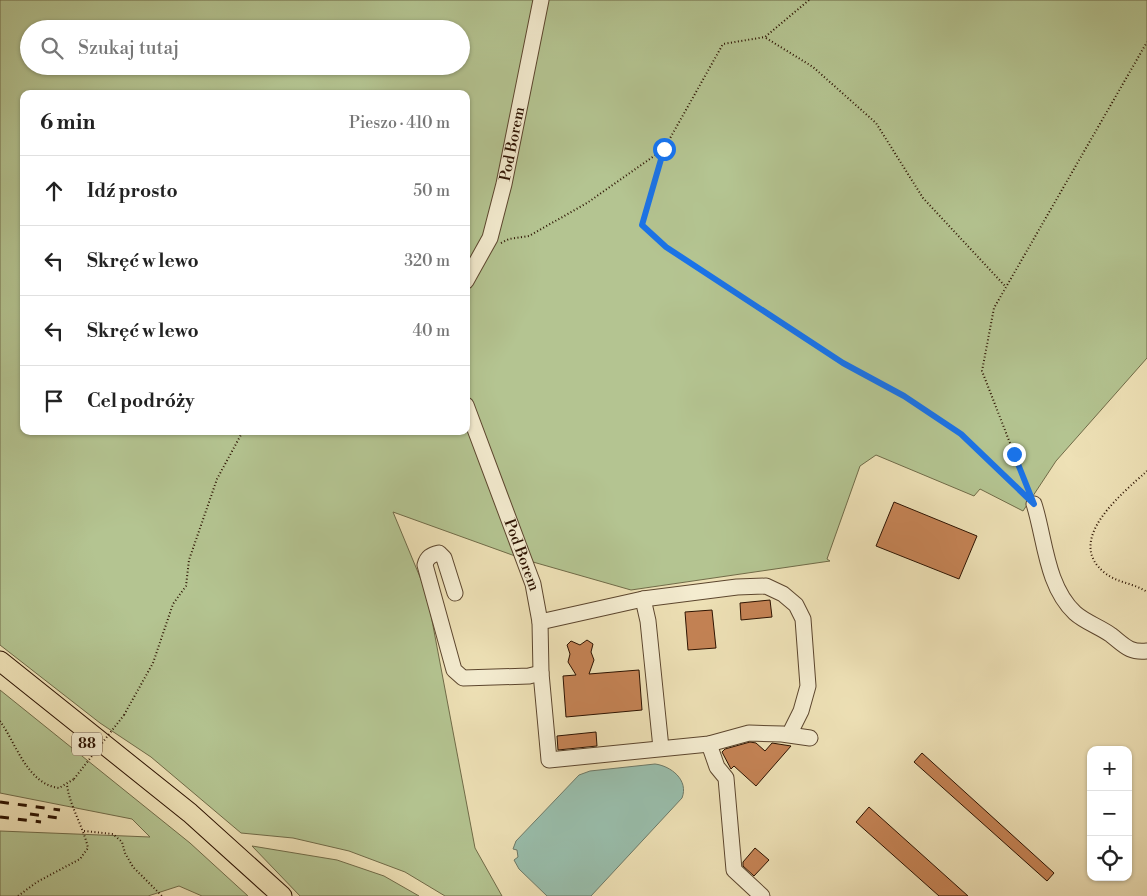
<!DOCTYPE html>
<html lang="pl">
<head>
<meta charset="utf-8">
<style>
  body { margin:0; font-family:"Libre Bodoni",serif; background:#f2f2f2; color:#222 }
  .controls { position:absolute; right:15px; bottom:15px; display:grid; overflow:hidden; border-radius:10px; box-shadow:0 1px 4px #0004 }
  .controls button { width:45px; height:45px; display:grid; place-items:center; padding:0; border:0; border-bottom:1px solid #e0e0e0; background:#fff; color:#222; font:25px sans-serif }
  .stop { position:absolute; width:15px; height:15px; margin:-11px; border:4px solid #1a73e8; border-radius:50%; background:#fff }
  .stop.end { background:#1a73e8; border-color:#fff; box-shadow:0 1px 5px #0008 }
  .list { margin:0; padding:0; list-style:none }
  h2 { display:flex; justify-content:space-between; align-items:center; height:65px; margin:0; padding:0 20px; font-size:21px }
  h2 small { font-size:16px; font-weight:400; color:#767676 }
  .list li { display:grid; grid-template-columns:32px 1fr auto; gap:15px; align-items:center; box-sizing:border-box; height:70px; padding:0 20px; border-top:1px solid #e0e0e0 }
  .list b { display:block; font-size:19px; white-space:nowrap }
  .list em { font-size:16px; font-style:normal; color:#767676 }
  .icon { flex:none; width:28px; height:28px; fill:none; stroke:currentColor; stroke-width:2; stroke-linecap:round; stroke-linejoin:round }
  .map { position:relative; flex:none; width:1147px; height:896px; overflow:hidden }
  .search { position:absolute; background:#fff; box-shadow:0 1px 4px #0004; left:20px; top:20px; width:450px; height:55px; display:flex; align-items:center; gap:12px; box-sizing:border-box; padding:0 18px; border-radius:28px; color:#767676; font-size:19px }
  .panel { position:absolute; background:#fff; box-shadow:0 1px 4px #0004; left:20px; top:90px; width:450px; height:345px; border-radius:10px }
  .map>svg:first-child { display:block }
</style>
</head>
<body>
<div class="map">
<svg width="1147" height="896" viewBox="0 0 1147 896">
  <rect width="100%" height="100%" fill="#eee1b6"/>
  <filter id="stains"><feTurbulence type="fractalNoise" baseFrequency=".004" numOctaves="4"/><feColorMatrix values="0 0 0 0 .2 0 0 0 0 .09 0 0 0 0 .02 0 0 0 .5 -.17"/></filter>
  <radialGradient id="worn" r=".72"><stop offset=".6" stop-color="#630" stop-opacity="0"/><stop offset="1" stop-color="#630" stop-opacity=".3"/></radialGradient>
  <!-- green -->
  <path fill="#b4c491" stroke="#706b48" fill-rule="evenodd" d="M0,0h538l-50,237 -22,35v-178h-442v337h442v-8l49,133 -122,-44 34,82 48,254 27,48h-57l-40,-24 -56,-21 -56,-13 -52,-5 -90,-76 -51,-34 -100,-78zM29,29h432v37h-432z
    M545,0h602v358l-91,103 -33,50 -43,-22 -6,7 -98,-41 -16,11 -33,93 3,2 -199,29 -105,-30 -60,-165v-107l17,-23z
    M0,690l190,153 58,53h-46l-23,-10 -31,10h-148v-65l150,6 -18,-18 -132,-26z
    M252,846l85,14 47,16 35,20h-119z"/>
  <!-- water -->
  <path fill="#99beac" stroke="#6d7967" d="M655,764c16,2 34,16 27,34l-91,98h-44l-28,-27 -5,-9 4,-3 -1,-7 -4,-1 3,-8 63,-66 11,-4z"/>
  <!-- building -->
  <path fill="#c58355" stroke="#2c1200" d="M894,502l83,34 -18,43 -83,-33z
    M770,600l2,17 -31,3 -1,-17z
    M712,610l4,38 -28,2 -3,-38z
    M587,640l6,4 -2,8 3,8 -5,14 50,-4 3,40 -76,7 -3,-41 13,-1 -8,-13 2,-8 -3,-9 4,-4 9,4z
    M596,732l1,14 -39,4 -1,-14z
    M750,742l6,1 9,8 7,-8 19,3 -35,40 -22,-20 -3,3 -9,-17 3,-3z
    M922,753l132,120 -7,8 -133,-119z
    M869,807l99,89h-29l-83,-74z
    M755,848l14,12 -15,16 -11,-10v-4z"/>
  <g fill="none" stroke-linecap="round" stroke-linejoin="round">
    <!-- minor casing -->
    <g stroke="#5c462e" stroke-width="17">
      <g id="minor">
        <path id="s1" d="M466,281l24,-43 14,-54 37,-184"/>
        <path id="s2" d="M466,405l67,179 7,38"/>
        <path d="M1034,504c11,34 12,82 41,109 10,9 25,14 36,22 13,10 18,18 36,16"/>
        <path d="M455,593l-11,-35 -5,-5c-8,2 -12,4 -14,12l29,105 9,8 66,-2 12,-3"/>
        <path d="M643,599l5,22 13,127"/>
        <path d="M789,735l12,-24 7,-25 -5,-67 -7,-14 -13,-11 -17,-8 -29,1 -94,12 -103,23 1,51 8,87 160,-16 40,-11 33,1 28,4"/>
        <path d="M709,744l8,23 9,11 8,92 28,26"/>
      </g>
    </g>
    <!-- major casing -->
    <g stroke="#2c1200" stroke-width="21">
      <path id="major" d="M0,661l190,152 92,83"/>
    </g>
    <!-- path -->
    <path stroke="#2c1200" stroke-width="2" stroke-dasharray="1 2.5" stroke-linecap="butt" d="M809,0l-44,37 -42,7 -59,105 -22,76 24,22 104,70 73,46 61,33 57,38 64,61
      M766,38l47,29 63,56 47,75 83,89
      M501,243l8,-4 20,-3 58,-33 77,-54
      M1147,471c-24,22 -84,69 -42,102 12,10 29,10 42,19
      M1029,492l-47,-121 12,-63 153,-266
      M124,715l29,-52 20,-59 13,-18 3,-26 28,-81 26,-48
      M0,721c16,22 27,63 59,67l15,-9
      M84,831l29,3 9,8 3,11 8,14 29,29
      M18,896l19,-14 43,-23 8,-11c-5,-22 -18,-41 -21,-63"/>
    <!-- minor -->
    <use href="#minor" stroke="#f4ecd0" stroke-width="15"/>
    <!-- major -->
    <use href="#major" stroke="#eee1b6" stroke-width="19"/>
    <!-- rail -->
    <path stroke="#2c1200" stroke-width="3" stroke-dasharray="9 9" stroke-linecap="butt" d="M0,802l60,8
      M30,814l29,4
      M0,817l41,5"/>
    <!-- path-bridge -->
    <path stroke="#2c1200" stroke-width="2" stroke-dasharray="1 2.5" stroke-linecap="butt" d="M74,779l50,-64"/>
  </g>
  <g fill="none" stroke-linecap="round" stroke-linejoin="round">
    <!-- route -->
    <path stroke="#1a73e8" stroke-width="6" d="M664,149l-22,76 24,22 177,116 61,33 57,38 73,70 -20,-50"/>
  </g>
  <g text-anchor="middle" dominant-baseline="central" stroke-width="4.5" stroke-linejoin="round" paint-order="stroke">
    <!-- shield labels -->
    <rect fill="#f4ecd0" stroke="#68533e" stroke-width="1" x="72" y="732.5" width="30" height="23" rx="4"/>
    <g font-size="14" font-weight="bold" fill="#2c1200">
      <text x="87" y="744">88</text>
    </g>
    <!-- street labels -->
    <g font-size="15" fill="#2c1200" stroke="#f4ecd0">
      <text stroke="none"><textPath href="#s1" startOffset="146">Pod Borem</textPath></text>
      <text stroke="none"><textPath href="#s2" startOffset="160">Pod Borem</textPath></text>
    </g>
  </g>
  <rect width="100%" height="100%" filter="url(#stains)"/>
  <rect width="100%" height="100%" fill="url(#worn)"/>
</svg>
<div class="controls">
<button>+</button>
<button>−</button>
<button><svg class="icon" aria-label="locate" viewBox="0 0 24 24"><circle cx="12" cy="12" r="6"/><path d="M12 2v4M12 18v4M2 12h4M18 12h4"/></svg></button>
</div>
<div class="stop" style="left:664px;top:149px"></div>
<div class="stop end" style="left:1014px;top:454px"></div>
<div class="search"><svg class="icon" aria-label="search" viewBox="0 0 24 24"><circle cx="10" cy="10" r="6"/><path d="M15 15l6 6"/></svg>Szukaj tutaj</div>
<section class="panel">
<h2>6 min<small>Pieszo · 410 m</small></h2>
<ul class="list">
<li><svg class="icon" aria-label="ahead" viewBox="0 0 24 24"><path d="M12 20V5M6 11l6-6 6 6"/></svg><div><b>Idź prosto</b></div><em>50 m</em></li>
<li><svg class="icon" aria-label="left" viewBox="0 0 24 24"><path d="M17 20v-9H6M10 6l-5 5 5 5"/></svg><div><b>Skręć w lewo</b></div><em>320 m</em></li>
<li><svg class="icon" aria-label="left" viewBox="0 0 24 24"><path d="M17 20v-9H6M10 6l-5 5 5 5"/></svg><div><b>Skręć w lewo</b></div><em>40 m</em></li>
<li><svg class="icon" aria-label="arrive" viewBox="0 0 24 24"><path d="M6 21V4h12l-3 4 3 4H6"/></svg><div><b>Cel podróży</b></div></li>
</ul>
</section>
</div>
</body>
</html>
